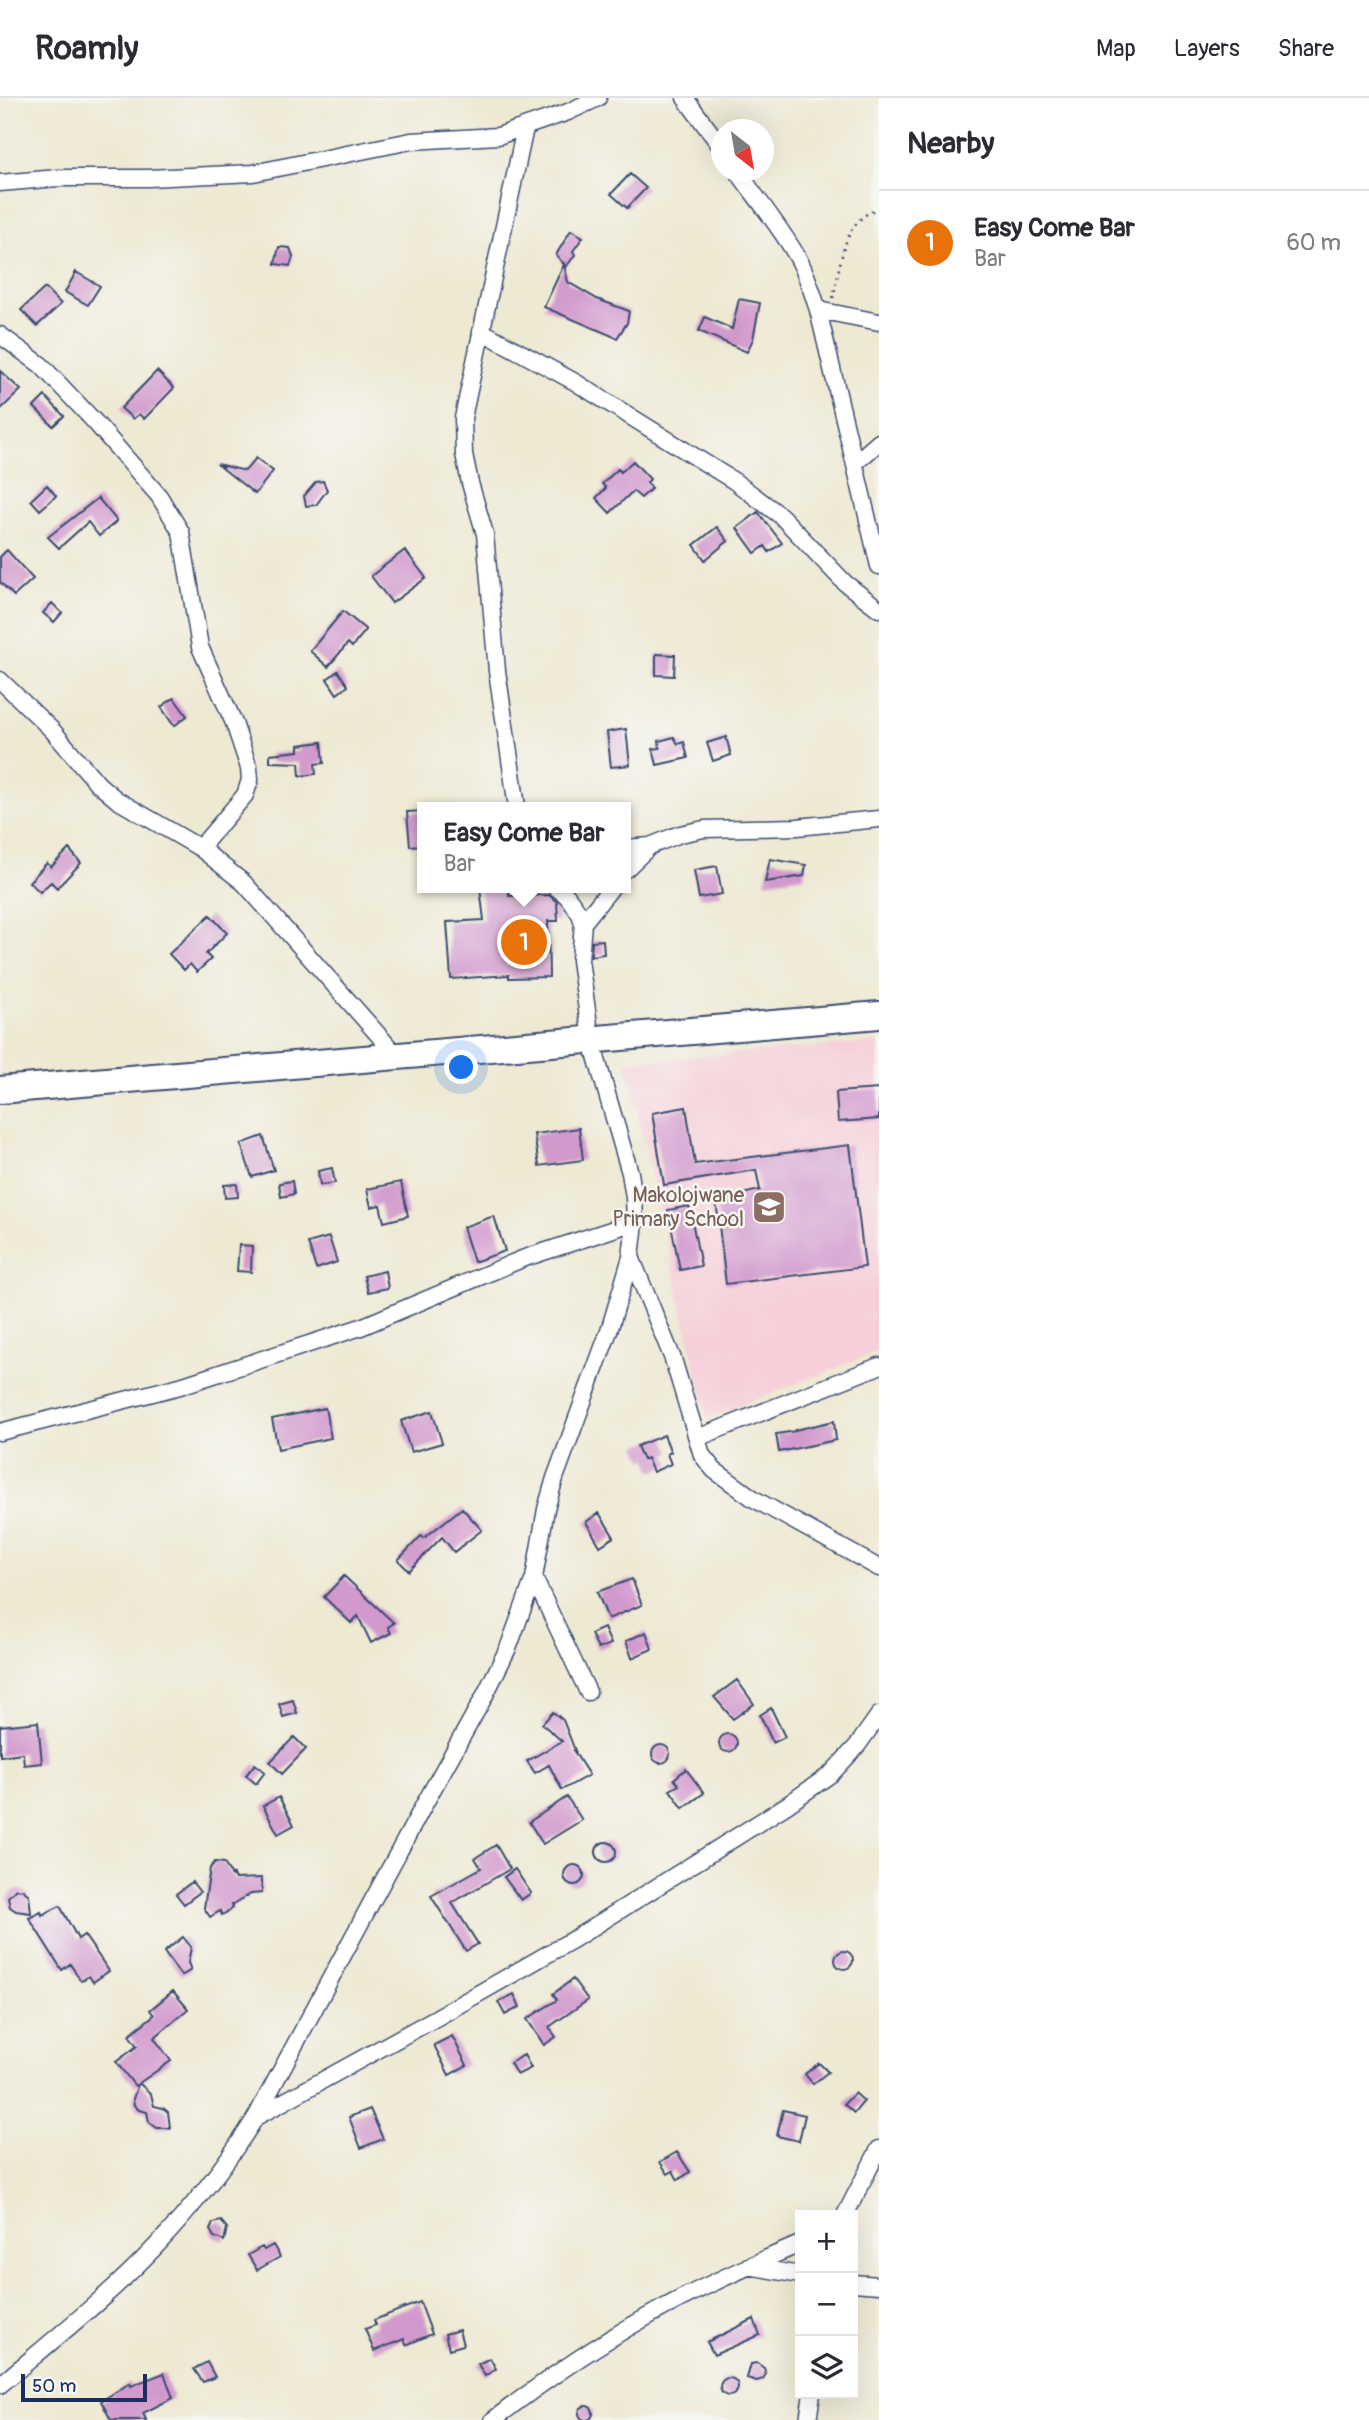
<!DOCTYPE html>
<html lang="en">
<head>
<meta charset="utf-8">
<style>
  body { margin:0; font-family:Pangolin,sans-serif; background:#f2f2f3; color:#2b2b33 }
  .controls { position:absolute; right:21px; bottom:21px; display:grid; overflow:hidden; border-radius:0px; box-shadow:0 7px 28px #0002 }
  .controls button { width:63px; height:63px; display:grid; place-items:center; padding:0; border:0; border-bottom:2px solid #e1e1e2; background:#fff; color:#2b2b33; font:35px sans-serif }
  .compass { position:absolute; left:711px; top:21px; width:63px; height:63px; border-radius:50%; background:#fff; box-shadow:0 7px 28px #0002; rotate:149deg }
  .scale { position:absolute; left:21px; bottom:18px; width:126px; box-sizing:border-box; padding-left:7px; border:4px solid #1b2f5e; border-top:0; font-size:19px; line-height:24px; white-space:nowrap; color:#1b2f5e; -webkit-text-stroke:5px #f6f6f2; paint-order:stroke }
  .you { position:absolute; left:462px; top:970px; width:24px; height:24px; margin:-18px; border:5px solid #fff; border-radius:50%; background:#1a73e8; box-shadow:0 0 0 10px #1a73e833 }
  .badge { display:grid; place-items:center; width:46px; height:46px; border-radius:50%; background:#0b8043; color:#fff; font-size:23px; font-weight:700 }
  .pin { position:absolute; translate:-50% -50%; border:4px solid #fff; box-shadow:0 2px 7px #0006 }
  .popup { position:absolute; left:417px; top:704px; width:214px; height:91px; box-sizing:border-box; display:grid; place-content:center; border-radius:0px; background:#fff; filter:drop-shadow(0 2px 5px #0005); font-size:23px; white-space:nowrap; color:#7c7c81 }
  .popup b { font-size:26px; color:#2b2b33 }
  .popup::after { content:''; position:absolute; left:50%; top:100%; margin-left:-14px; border:14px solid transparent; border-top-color:#fff }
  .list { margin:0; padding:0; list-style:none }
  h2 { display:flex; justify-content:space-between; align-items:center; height:91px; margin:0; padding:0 28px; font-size:30px }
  h2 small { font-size:23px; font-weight:400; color:#7c7c81 }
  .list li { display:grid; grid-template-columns:46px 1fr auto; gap:21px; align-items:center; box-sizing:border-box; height:105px; padding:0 28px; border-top:2px solid #e1e1e2 }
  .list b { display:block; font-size:26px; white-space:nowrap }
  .list p { margin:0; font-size:23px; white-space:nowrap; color:#7c7c81 }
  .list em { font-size:23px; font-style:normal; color:#7c7c81 }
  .icon { flex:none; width:38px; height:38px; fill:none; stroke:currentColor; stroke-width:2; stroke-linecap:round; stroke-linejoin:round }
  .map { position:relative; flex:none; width:879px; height:2322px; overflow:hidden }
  header { display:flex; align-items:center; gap:42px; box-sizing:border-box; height:98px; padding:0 35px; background:#fff; border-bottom:2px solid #e1e1e2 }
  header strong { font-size:33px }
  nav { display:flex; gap:38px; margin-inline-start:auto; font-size:24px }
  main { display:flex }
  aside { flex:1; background:#fff }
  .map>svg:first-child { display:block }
</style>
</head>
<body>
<header>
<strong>Roamly</strong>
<nav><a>Map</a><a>Layers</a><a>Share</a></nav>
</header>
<main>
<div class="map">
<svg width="879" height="2322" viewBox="0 0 879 2322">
  <rect width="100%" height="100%" fill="#f6f6f2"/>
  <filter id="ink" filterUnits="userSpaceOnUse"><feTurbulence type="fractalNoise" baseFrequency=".0143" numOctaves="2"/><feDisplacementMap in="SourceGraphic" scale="14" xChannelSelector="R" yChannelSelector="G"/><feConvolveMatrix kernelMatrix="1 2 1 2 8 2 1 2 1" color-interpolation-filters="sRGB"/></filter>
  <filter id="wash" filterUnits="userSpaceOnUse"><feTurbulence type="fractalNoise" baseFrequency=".00686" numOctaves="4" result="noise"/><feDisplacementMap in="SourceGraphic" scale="28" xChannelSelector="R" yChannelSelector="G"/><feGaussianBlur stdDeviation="1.57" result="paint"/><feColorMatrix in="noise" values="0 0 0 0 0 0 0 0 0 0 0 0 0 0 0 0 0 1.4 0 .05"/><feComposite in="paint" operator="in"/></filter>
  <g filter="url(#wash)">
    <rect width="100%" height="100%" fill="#eee9d3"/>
    <!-- built -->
    <path fill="#f6cfd9" d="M879,944v309l-172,68 -81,-357z"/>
    <g id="blocks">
      <!-- building -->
      <path fill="#d299cd" d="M630,76l16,14 -19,20 -16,-14z
        M571,132l12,7 -10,14 2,4 -9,12 -10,-12z
        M279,149l11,1 3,9 -3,9 -15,-2z
        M564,166l4,18 29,17 32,12 -2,12 -10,15 -73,-31z
        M76,174l24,14 -12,19 -23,-13z
        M45,190l16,16 -24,22 -16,-16z
        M739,201l21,4 -7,36 -6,13 -48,-21 6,-14 27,12z
        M0,273l21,19 -21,20z
        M157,273l17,17 -30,31 -5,-5 -6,5 -12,-11z
        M45,298l19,20 -11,10 -19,-19z
        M256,360l17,13 -18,23 -38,-30 28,7z
        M633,363l17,18 -3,4 5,5 -11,10 -8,-7 -23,22 -14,-15 10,-10 -4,-4 16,-15 3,3z
        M323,383l4,9 -11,15 -10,1 -2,-10 12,-14z
        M47,387l9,11 -16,14 -9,-10z
        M98,400l19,23 -18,15 -11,-14 -29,26 -11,-11z
        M758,414l24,31 -13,9 -4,-6 -10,7 -18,-25z
        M717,429l11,14 -23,19 -11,-15z
        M7,452l26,29 -19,17 -14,-14v-25z
        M405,452l21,28 -34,25 -21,-27z
        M52,505l10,10 -8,9 -11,-9z
        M343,513l23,19 -14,17 -4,-4 -20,24 -18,-16z
        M656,556l19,1 -1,21 -18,-1z
        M338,573l10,15 -11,8 -10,-15z
        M174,600l13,18 -13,10 -13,-19z
        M626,631l4,36 -19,2 -4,-35z
        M674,639l4,7 6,-2 4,16 -31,7 -4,-16 7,-1 -1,-7z
        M726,639l5,18 -18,6 -6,-18z
        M322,644l2,21 -9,1 1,10 -16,2 -1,-13 -29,-1v-8l29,-3v-6z
        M423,713v34l-13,1 -3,-34z
        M69,751l12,14 -24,25 -6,-6 -11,10 -11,-10 18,-19 4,4z
        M770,761l36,6 -2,11 -39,6z
        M717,768l5,28 -23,4 -5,-28z
        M480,790h29v8l40,-1 8,7 1,19h-10l1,56 -40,1v-3l-58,4 -4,-57 37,-2z
        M210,817l17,18 -21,21 5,5 -14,13 -7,-8 -6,6 -15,-16z
        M603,842l1,14 -13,2 1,-15z
        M879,991v30l-41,3 -2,-30z
        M686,1009l9,57 155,-19 15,122 -139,17 -10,-84 44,-10 -4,-20 -92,15 -12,-72z
        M579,1030l4,32 -44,6 -5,-32z
        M263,1038l11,34 -22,7 -11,-33z
        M332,1070l3,15 -15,2 -2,-14z
        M292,1083l2,13 -13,3 -2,-14z
        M401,1084l7,34 -24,6 -4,-17 -9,2 -4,-18z
        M237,1086l1,13 -13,1 -1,-13z
        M689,1108l12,60 -21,4 -12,-60z
        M494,1118l11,35 -31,11 -11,-35z
        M329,1139l8,25 -21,7 -8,-26z
        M239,1147l13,1 -1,26 -14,-1z
        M385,1173l3,17 -20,4 -4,-16z
        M325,1310l6,30 -53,11 -6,-30z
        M432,1313l10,32 -31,9 -10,-31z
        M834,1323l2,19 -57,12 -3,-18 20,-3 -1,-1z
        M664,1337l7,17 -4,2 4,10 -18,8 -6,-14 -4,2 -6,-14z
        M462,1410l20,22 -28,22 -12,-15 -33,34 -11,-11 23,-24 3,2z
        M599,1415l15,24 -14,9 -14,-24z
        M344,1478l50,47 -6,4 3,6 -20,10 -13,-27 -7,7 -27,-26z
        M632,1481l10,26 -34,14 -11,-27z
        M604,1530l7,16 -13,5 -7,-15z
        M646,1534l6,17 -20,9 -6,-17z
        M737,1582l17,24 -21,15 -19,-22z
        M293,1602l4,13 -14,4 -4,-13z
        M771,1610l14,29 -12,6 -13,-28z
        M553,1614l10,8 13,33 -3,-3 16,25 -27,15 -13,-25 -14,8 -8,-12 35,-20 -20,-17z
        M38,1624l4,41 -18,2 -1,-12 -23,3v-30z
        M719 1645a9 9 0 1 1 18 0a9 9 0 1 1-18 0Z
        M294,1639l12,12 -24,25 -12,-12z
        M652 1656a9 9 0 1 1 18 0a9 9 0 1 1-18 0Z
        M255,1666l10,8 -9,12 -10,-9z
        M686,1671l18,24 -21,15 -13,-18 9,-5 -5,-6z
        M279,1699l15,28 -16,9 -15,-28z
        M567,1699l15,23 -39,24 -14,-22z
        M596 1754a10 10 0 1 1 20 0a10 10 0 1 1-20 0Z
        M496,1747l14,24 -58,34 26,41 -12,7 -35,-55 50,-28 -6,-10z
        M215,1764l9,1 8,13 1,-1 2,4 27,-1v15l-11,1 -19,11 1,3 -11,7 -2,-4 -10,6 -6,-9 6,-40z
        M564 1777a10 10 0 1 1 20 0a10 10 0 1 1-20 0Z
        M515,1771l16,24 -10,7 -17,-23z
        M192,1784l8,10 -16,12 -8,-10z
        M16,1791l7,1 6,5 2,18 -15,-2 -6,-4 -2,-10z
        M60,1808l18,33 6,-4 25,36 -16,11 -4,-6 -8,5 -11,-17 -8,6 -33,-52 12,-6 1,3z
        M183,1839l8,10 -3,16 3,7 -10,6 -17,-24z
        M835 1862a9 9 0 1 1 18 0a9 9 0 1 1-18 0Z
        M573,1881l15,21 -39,27 7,10 -12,8 -17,-26 30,-19 -4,-6z
        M173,1893l15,18 -34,29 17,23 -32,22 12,11 3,12 9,2 5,4 2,16h-13l-8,-6 -2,-10 -8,-2 -5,-5 -1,-6 5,-15 -3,2 -19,-24 21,-16 -8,-11 25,-20 -4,-5z
        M514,1896l6,13 -15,8 -7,-13z
        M452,1938l15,29 -18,10 -15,-30z
        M524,1957l7,13 -14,7 -7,-12z
        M819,1965l9,9 -15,12 -8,-10z
        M855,1995l9,8 -10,12 -10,-9z
        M370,2011l13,30 -22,9 -12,-31z
        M783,2012l22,5 -6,26 -22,-5z
        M677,2054l13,20 -12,8 -5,-9 -5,3 -8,-12z
        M221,2123l6,7 -3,13 -10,-4 -4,-7 3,-7z
        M273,2147l7,12 -23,13 -9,-15 14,-8 2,3z
        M420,2204l12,32 -26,11 -2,-6 -30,12 -9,-22 11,-4 -2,-5z
        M754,2221l6,16 -46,20 -7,-13z
        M459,2232l4,15 -14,4 -4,-15z
        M490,2260l6,11 -11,7 -7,-12z
        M207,2264l8,15 -12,5 -9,-13z
        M757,2265l7,5 2,6 -3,5 -6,2 -10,-3 4,-14z
        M164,2275l9,25 -30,15 3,7h-35l-10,-19 29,-18 1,3z
        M720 2289a9 9 0 1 1 18 0a9 9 0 1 1-18 0Z
        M579 2315a7 7 0 1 1 14 0a7 7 0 1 1-14 0Z"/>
    </g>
  </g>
  <g filter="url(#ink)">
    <use href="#blocks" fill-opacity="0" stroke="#3b4b70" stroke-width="2"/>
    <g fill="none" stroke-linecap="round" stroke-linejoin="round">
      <!-- minor casing -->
      <g stroke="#3b4b70" stroke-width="19">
        <path id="minor" d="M685,0l37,50
          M738,74c20,28 43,56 60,86 9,16 14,34 20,52l61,256
          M0,85l58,-5h90l105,-5 158,-32 87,-5 70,-24 30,-14
          M818,212l61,12
          M481,233l94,51 159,99 47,35 64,67 34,26
          M0,237l41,30 53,56 65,75 22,36 19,115 34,76 15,45 1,12 -5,15 -45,53
          M855,365l24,-21
          M0,582l52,50 46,54 19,16 83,48 44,35 153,173
          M517,709l-20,-136 -12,-137 -15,-51 -6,-29 -1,-36 62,-290
          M626,750l24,-2
          M626,771l24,-23 30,-12 24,-5 93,-2 82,-8
          M583,825l28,-35
          M631,1159l42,102 29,96 12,15 40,29 125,69
          M0,1334l180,-46 181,-59 161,-68 113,-37
          M697,1340l182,-72
          M534,1480l54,114
          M256,2019l178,-98 140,-80 213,-134 44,-31 26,-28 22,-31
          M845,2117l34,-66
          M748,2168l52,9
          M853,2185l26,2
          M0,2287c53,-45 109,-89 157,-140 38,-40 70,-82 99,-128l169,-314 58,-104 26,-53 25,-68 12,-69 9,-31 54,-147 22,-74 4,-35 -1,-25 -4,-24 -39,-134 -11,-79 3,-37 -3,-9 -13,-18 -10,-8
          M493,2322c48,-37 99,-72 152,-102 49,-28 103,-52 155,-74
          M808,2322l4,-26"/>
      </g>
      <!-- primary casing -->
      <g stroke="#3b4b70" stroke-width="30">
        <path id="primary" d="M0,992l879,-75"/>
      </g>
      <!-- path -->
      <path stroke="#3b4b70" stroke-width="2.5" stroke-dasharray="2 5" stroke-linecap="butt" d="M833,200c8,-32 9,-80 46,-89"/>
      <!-- minor -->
      <use href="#minor" stroke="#fff" stroke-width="16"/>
      <!-- primary -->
      <use href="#primary" stroke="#fff" stroke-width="26"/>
    </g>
  </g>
  <!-- icons -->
  <defs>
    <g id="school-square" transform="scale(1.75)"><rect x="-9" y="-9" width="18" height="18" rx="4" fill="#8d6e63" stroke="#f6f6f2"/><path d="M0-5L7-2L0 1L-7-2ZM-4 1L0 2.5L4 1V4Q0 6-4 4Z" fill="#fff"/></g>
  </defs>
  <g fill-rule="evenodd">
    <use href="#school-square" x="769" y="1109"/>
  </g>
  <g text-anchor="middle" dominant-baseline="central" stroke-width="5" stroke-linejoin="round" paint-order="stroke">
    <!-- education labels -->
    <g font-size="21" fill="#785e54" stroke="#f6f6f2" text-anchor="end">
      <text x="744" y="1097">Makolojwane<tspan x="744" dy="24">Primary School</tspan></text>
    </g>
  </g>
</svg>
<div class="controls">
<button>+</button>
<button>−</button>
<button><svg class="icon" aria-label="layers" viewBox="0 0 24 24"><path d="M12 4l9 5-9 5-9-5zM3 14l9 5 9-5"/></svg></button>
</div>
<svg class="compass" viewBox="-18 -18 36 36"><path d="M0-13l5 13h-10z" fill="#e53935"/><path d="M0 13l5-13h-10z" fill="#7c7c81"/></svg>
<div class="scale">50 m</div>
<div class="you"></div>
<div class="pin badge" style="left:524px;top:844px;background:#e8710a">1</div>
<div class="popup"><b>Easy Come Bar</b>Bar</div>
</div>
<aside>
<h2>Nearby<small></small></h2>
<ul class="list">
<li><span class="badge" style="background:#e8710a">1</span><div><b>Easy Come Bar</b><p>Bar</p></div><em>60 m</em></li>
</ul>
</aside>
</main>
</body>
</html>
